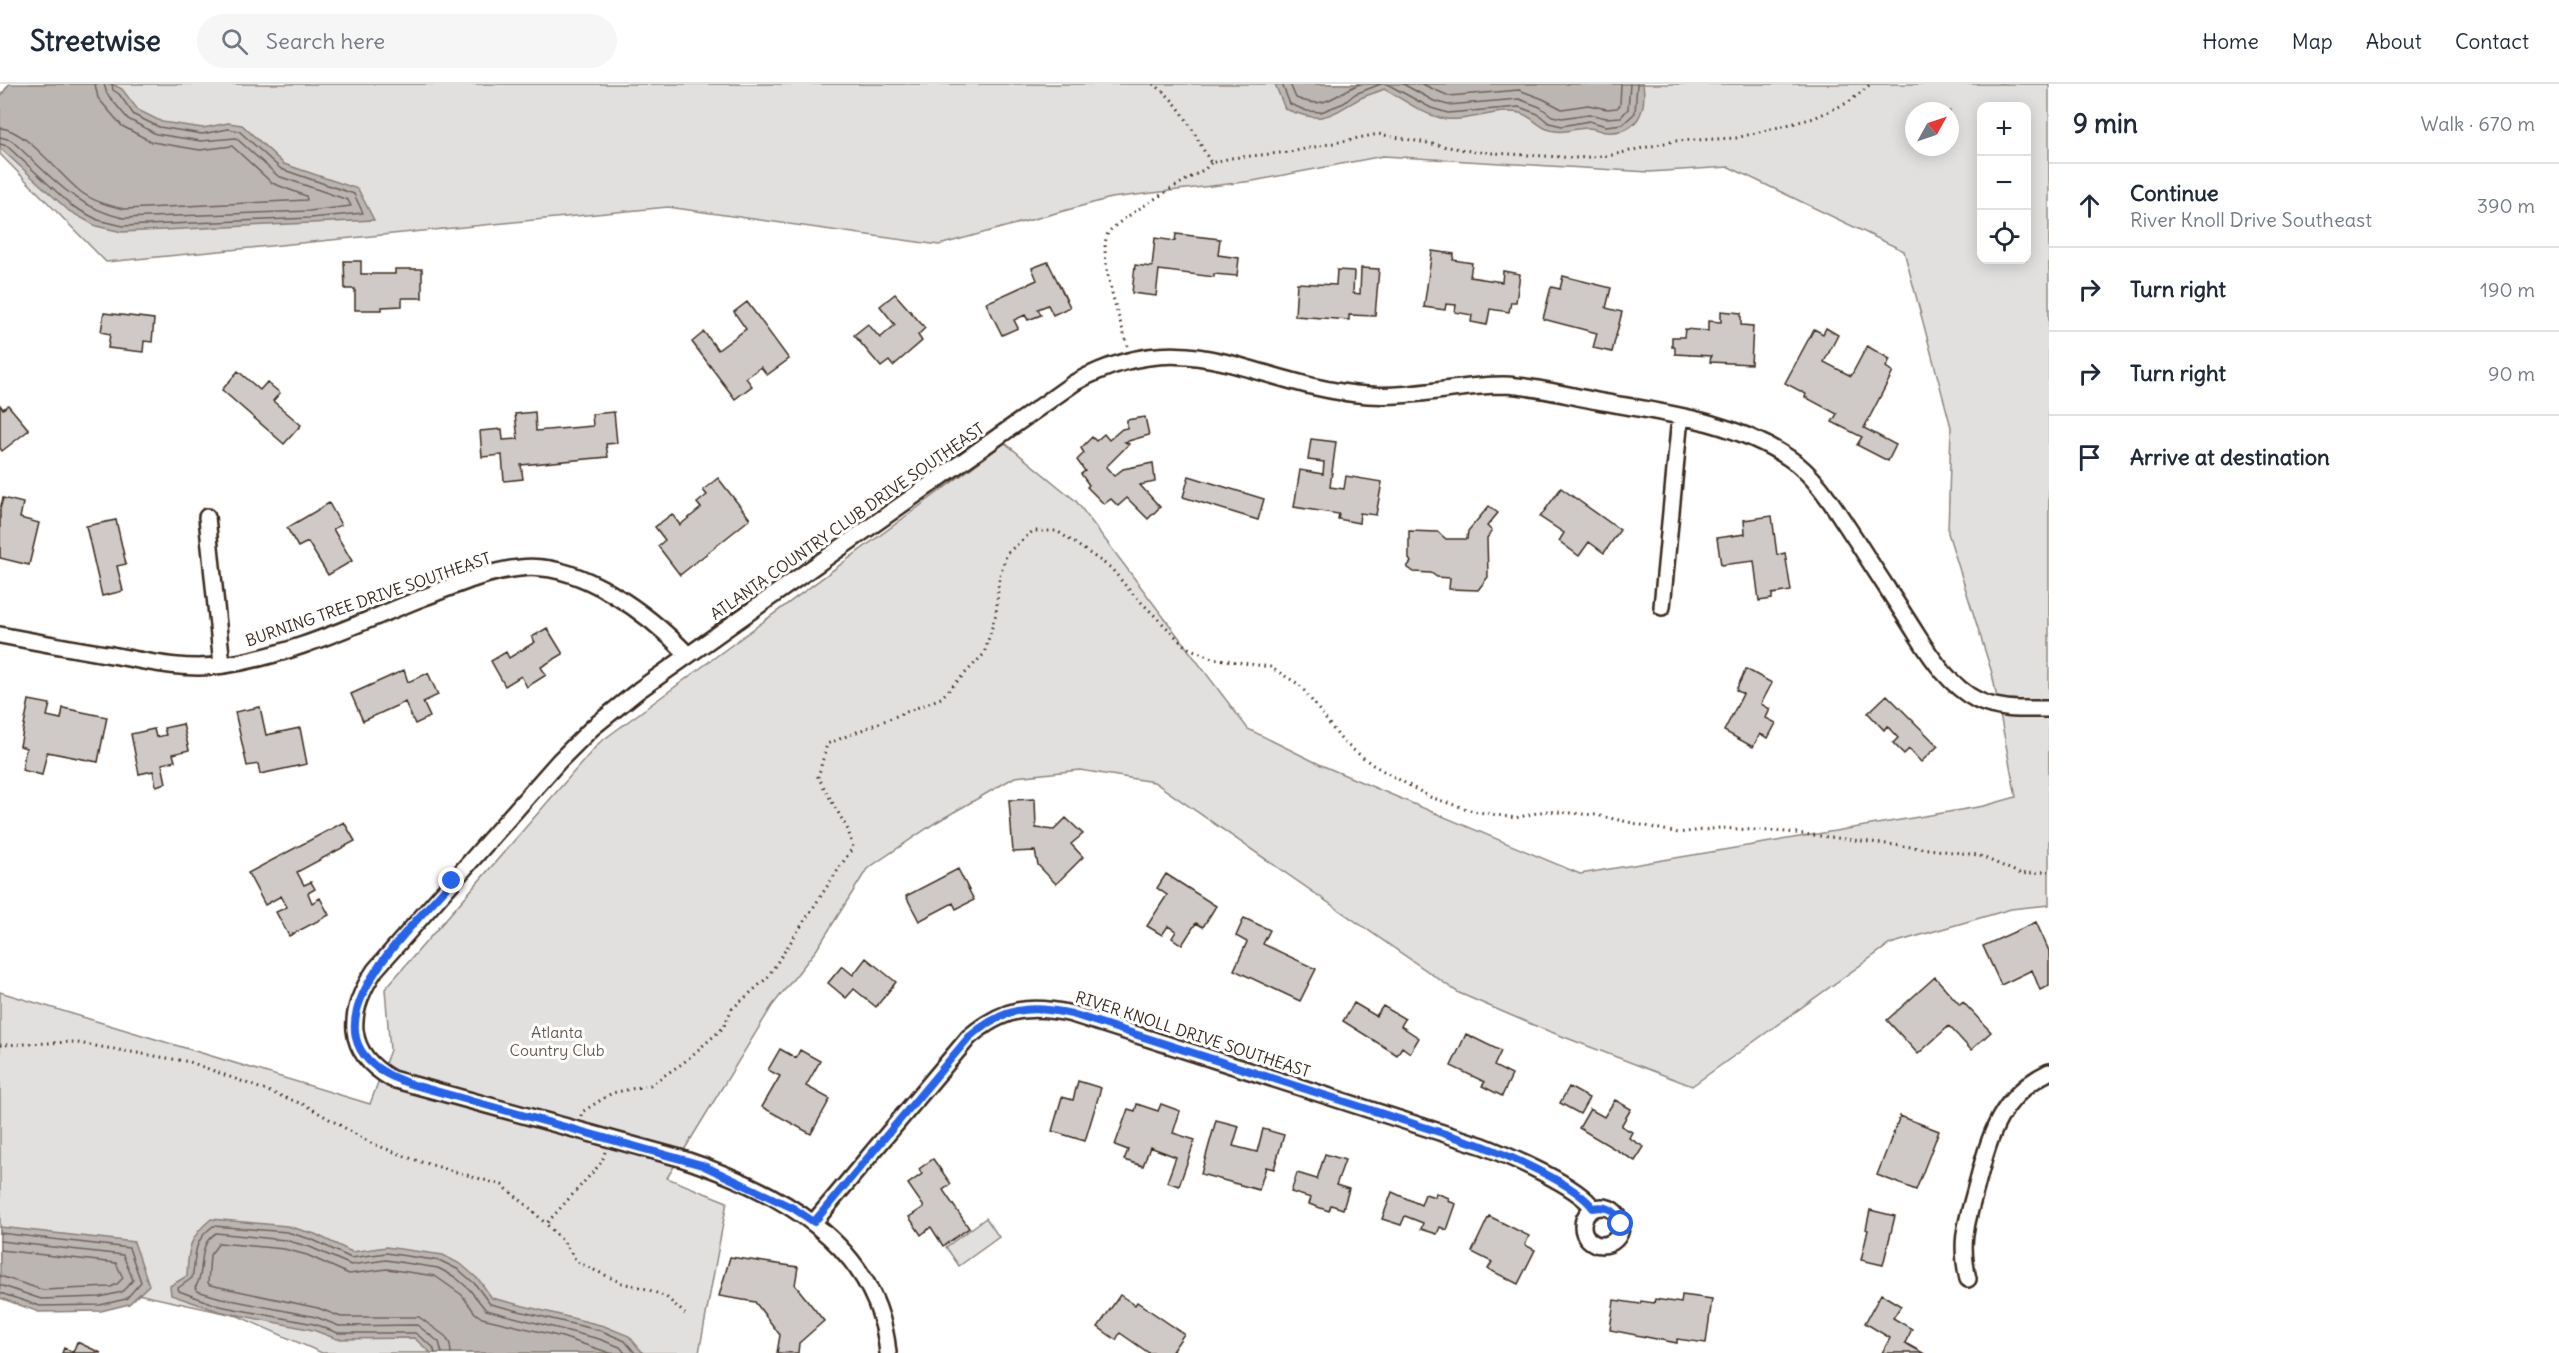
<!DOCTYPE html>
<html lang="en">
<head>
<meta charset="utf-8">
<style>
  body { margin:0; font-family:Delius,sans-serif; background:#f6f6f7; color:#1f2937 }
  .controls { position:absolute; right:18px; top:18px; display:grid; overflow:hidden; border-radius:12px; box-shadow:0 3px 15px #0003 }
  .controls button { width:54px; height:54px; display:grid; place-items:center; padding:0; border:0; border-bottom:2px solid #e0e1e3; background:#fff; color:#1f2937; font:30px sans-serif }
  .compass { position:absolute; left:1905px; top:18px; width:54px; height:54px; border-radius:50%; background:#fff; box-shadow:0 3px 15px #0003; rotate:50deg }
  .stop { position:absolute; width:18px; height:18px; margin:-14px; border:4px solid #2563eb; border-radius:50%; background:#fff }
  .stop.end { background:#2563eb; border-color:#fff; box-shadow:0 2px 6px #0008 }
  .list { margin:0; padding:0; list-style:none }
  h2 { display:flex; justify-content:space-between; align-items:center; height:78px; margin:0; padding:0 24px; font-size:26px }
  h2 small { font-size:20px; font-weight:400; color:#747a83 }
  .list li { display:grid; grid-template-columns:39px 1fr auto; gap:18px; align-items:center; box-sizing:border-box; height:84px; padding:0 24px; border-top:2px solid #e0e1e3 }
  .list b { display:block; font-size:22px; white-space:nowrap }
  .list p { margin:0; font-size:20px; white-space:nowrap; color:#747a83 }
  .list em { font-size:20px; font-style:normal; color:#747a83 }
  .icon { flex:none; width:33px; height:33px; fill:none; stroke:currentColor; stroke-width:2; stroke-linecap:round; stroke-linejoin:round }
  .map { position:relative; flex:none; width:2049px; height:1269px; overflow:hidden }
  header { display:flex; align-items:center; gap:36px; box-sizing:border-box; height:84px; padding:0 30px; background:#fff; border-bottom:2px solid #e0e1e3 }
  header strong { font-size:28px }
  nav { display:flex; gap:33px; margin-inline-start:auto; font-size:21px }
  .search { width:420px; height:54px; background:#f6f6f7; display:flex; align-items:center; gap:15px; box-sizing:border-box; padding:0 21px; border-radius:33px; color:#747a83; font-size:22px }
  main { display:flex }
  aside { flex:1; background:#fff }
  .map>svg:first-child { display:block }
</style>
</head>
<body>
<header>
<strong>Streetwise</strong>
<div class="search"><svg class="icon" aria-label="search" viewBox="0 0 24 24"><circle cx="10" cy="10" r="6"/><path d="M15 15l6 6"/></svg>Search here</div>
<nav><a>Home</a><a>Map</a><a>About</a><a>Contact</a></nav>
</header>
<main>
<div class="map">
<svg width="2049" height="1269" viewBox="0 0 2049 1269">
  <rect width="100%" height="100%" fill="#fff"/>
  <filter id="ink" filterUnits="userSpaceOnUse"><feTurbulence type="fractalNoise" baseFrequency=".0167" numOctaves="2"/><feDisplacementMap in="SourceGraphic" scale="12" xChannelSelector="R" yChannelSelector="G"/><feConvolveMatrix kernelMatrix="1 2 1 2 8 2 1 2 1" color-interpolation-filters="sRGB"/></filter>
  <g filter="url(#ink)">
    <!-- green -->
    <path fill="#e2e0de" stroke="#8e857e" stroke-width="1.5" fill-rule="evenodd" d="M30,0h2019v821l-38,4 -121,35 -198,142 -154,-59 -79,-34 -305,-211 -74,-12 -65,7 -80,46 -68,46 -50,80 -45,57 -105,172 60,24 -28,151h-377l-84,-37 -238,-52v-272l370,112 20,-54 -5,-61 214,-246 406,-300 71,58 172,228 73,36 259,109 404,-68 32,-9 -24,-124 -44,-140 3,-106 -47,-176 -175,-84 -80,5 -266,-16 -130,25 -142,17 -172,47 -271,-38 -562,55 -106,-108v-61zM1982,22h44v154h-44zM1914,27h36v36h-36z
      M986,1134l13,19 -40,29 -13,-19z"/>
    <!-- water -->
    <path fill="#bcb6b3" stroke="#887e77" stroke-width="1.5" d="M9,0h103l10,5 16,21 24,12 41,6 25,-5 14,2 42,39 74,25 16,31 -252,12 -26,-6 -27,-15 -69,-63v-51z
      M1275,0h368c4,28 -6,50 -37,48 -6,-1 -12,-4 -18,-4 -15,0 -26,7 -41,1 -10,-4 -16,-13 -27,-16 -22,-5 -52,9 -74,6 -22,-3 -43,-20 -62,-30 -8,4 -19,6 -27,11 -32,19 -36,23 -72,9z
      M211,1135l76,7 28,8 37,18 34,-5 57,8 19,10 17,15 13,18 112,28 25,10 14,17h-212l-17,-15 -77,1 -24,-9 -95,-19 -47,-16 -1,-9 17,-10c1,-27 2,-39 24,-57z
      M0,1143l134,15 15,43 -20,19 -28,7 -62,1 -39,-14z"/>
    <g fill="none" stroke-linecap="round" stroke-linejoin="round">
      <!-- shore -->
      <path stroke="#6f625a" stroke-width="1.5" d="M1282,0l8,20 17,7 14,1 23,-9 11,-9 26,-10
        M1290,0l6,14c32,13 37,-4 64,-14
        M1387,0l44,24 17,5 71,-6 19,7 11,9 13,3 27,-5 17,5 17,-2 12,-11 2,-29
        M1403,0l31,17 14,4 71,-6 21,8 12,9 10,2 27,-4 17,4 15,-1 7,-8 2,-25
        M1422,0l27,12 70,-6 24,9 19,10 26,-4 19,4 10,-1 3,-3 1,-21
        M0,44c26,1 60,48 81,64 13,10 28,14 44,17l182,-9 -1,-4 -34,-13 -40,-37 -32,4 -48,-8 -30,-16 -24,-28 -3,-14
        M0,53l11,3c37,33 62,67 112,78l186,-7 42,-5 -3,-6 -70,-24 -42,-38 -35,3 -45,-7 -28,-15 -21,-25 -3,-10
        M0,60l7,2 65,60 26,14 25,6 187,-8 53,-5 -9,-19 -73,-25 -42,-38 -11,-2 -26,5 -43,-7 -25,-12 -15,-21 -6,-4 -1,-6
        M0,1149l129,15 12,34 -15,17 -26,6 -60,1 -40,-13
        M0,1157l123,14 10,25 -11,12 -22,5 -59,2 -41,-14
        M0,1166l116,13 7,15 -6,6 -6,3 -68,3 -43,-14
        M435,1269l-2,-6 -18,-14h-77l-24,-9 -95,-18 -40,-15 -1,-3 14,-10c5,-23 -1,-35 21,-52l74,6 26,8 38,18 35,-5 55,8 18,9 16,14 15,20 112,27 23,10 10,12
        M442,1269l-3,-11 -22,-17 -78,1 -23,-9 -95,-19 -24,-7 -2,-3c12,-18 0,-42 21,-55l69,7 25,7 41,18 35,-5 52,8 17,9 14,12 17,21 113,29 21,8 5,6
        M451,1269l-1,-9 -5,-8 -26,-19h-78l-23,-9 -108,-23 -2,-2 2,-28 9,-12 65,6 23,6 42,19 38,-5 48,7 27,19 13,18 7,5 80,19 48,16"/>
    </g>
    <!-- building -->
    <path fill="#cfcac7" stroke="#3b2a1e" stroke-width="1.5" d="M1176,150l44,5 -2,16 21,3 -2,18 -23,-2v3l-55,-7 -3,26 -24,-3 3,-28 17,2 3,-29 20,3z
      M1432,167l22,3 -1,6 19,3 -2,14 32,5 1,-11 17,3 -4,28h-5l-2,10 -19,-3 -3,16 -16,-3 1,-7 -17,-3 1,-7 -10,-1 -1,6 -21,-3z
      M344,177h17v13h34v-5h27v29h-20v8l-20,1v3h-27v-21h-10z
      M1048,178l22,45 -17,8 -5,-10 -10,4 3,6 -13,5 -3,-5 -11,5 4,8 -16,7 -16,-32 51,-23 -5,-12z
      M1361,184l18,1 -4,47 -26,-1v5l-54,-4 2,-33 39,2 1,-15 17,1 -1,22 7,1z
      M1563,192l48,12 -5,20 16,4 -10,40 -19,-4 4,-15 -54,-14 8,-32 9,2z
      M895,210l30,34 -7,7 4,6 -29,25 -4,-5 -8,6 -27,-32 14,-11 12,14 15,-13 -15,-19z
      M747,218l42,57 -22,16 -6,-8 -15,11 6,8 -17,13 -43,-57 12,-10 14,18 28,-21 -12,-17z
      M1721,227l20,2v12l12,1 -2,38 -41,-2 1,-6 -36,-2v-7h-3v-10h12l1,-8 23,2v-10l13,1z
      M104,229l50,6 -2,23 -8,-1 -1,11 -35,-4 2,-14 -9,-2z
      M1826,244l12,7 -14,27 27,14 16,-30 23,13 -4,8 7,5 -29,56 32,17 -8,16 -31,-16 5,-8 -30,-15 5,-8 -32,-17 1,-3 -21,-11 29,-54 9,5z
      M238,287l22,19 7,-8 13,11 -7,8 28,24 -17,19 -62,-54z
      M0,321l3,4 5,-4 21,25 -27,21 -2,-3z
      M535,328l1,19 57,-5 -1,-12 22,-2 3,31 -11,1 2,13 -87,8 2,14 -19,2 -2,-26 -20,2 -2,-26 22,-2 1,11 15,-1 -3,-25z
      M1145,333l4,18 -24,7 4,2 -23,23 8,9 9,-7 30,-6 2,19 -15,3 20,22 -12,12 -21,-21 -9,8 -7,-7 -7,5 -17,-17 2,-2 -8,-11 4,-3 -8,-11 7,-7 -3,-5 11,-11 4,4 8,-7 5,6 13,-11 5,-1v-8z
      M1311,355l25,3 -6,45 14,2 2,-13 36,6 -6,33 -16,-2 -1,10 -21,-4 1,-5 -45,-7 6,-37 23,4 1,-12 -16,-2z
      M1189,392l75,23 -6,21 -75,-23z
      M718,394l32,41 -70,56 -22,-29 7,-6 -10,-13 17,-13 8,11 21,-17 -4,-5 10,-8 -4,-5z
      M1561,404l59,42 -16,23 -15,-11 -10,14 -20,-15 5,-8 -24,-16z
      M3,414l20,5 -3,15 19,5 -10,42 -29,-7v-49z
      M329,419l12,22 -8,4 19,32 -24,14 -20,-33 -10,5 -11,-19z
      M1489,422l9,7 -11,13 5,5 -5,7 1,39 -10,13 -29,-1 1,-11 -13,-1 -6,-4 -17,-1 -7,-5 4,-5 -2,-3v-28l29,1 8,7h21l1,-8z
      M1772,432l5,39 8,-2 6,38 -19,3v5l-13,2 -5,-40 -33,4 -4,-27 28,-4 -1,-14z
      M116,436l10,44 -9,2 6,25 -21,5 -16,-70z
      M547,544l16,26 -22,13 5,8 -19,12 -6,-11 -16,10 -14,-25 15,-9 3,6 26,-16 -3,-5z
      M1746,585l26,14 -11,21 9,5 -4,9 10,5 -8,15 -8,-4 -7,13 -29,-16 19,-37 -7,-4z
      M404,586l4,12 20,-9 10,22 -15,7 7,15 -15,7 -10,-22 -42,19 -12,-27z
      M1887,611l51,51 -17,16 -12,-13 -5,5 -11,-11 5,-5 -11,-12 -3,4 -16,-17z
      M29,616l21,4 -3,12 14,3 2,-11 44,9 -9,45 -51,-10 -5,23 -20,-5 4,-22 -6,-2z
      M260,623l6,28 34,-7 7,36 -47,10 -2,-10 -11,2 -12,-54z
      M183,640l6,26 -16,4 2,7 -13,3 4,19 -10,3 -3,-15 -14,3 -8,-40 23,-5 2,8 10,-2 -2,-7z
      M1035,715l1,29 18,2 12,-12 17,16 -12,10 12,13 -27,27 -18,-19 -3,-14 -22,1 -4,-52z
      M344,738l11,19 -58,31 7,13 7,-3 4,7 -7,4 4,10 8,-5 9,17 -40,21 -13,-24 11,-5 -6,-11 -16,9 -17,-32z
      M958,785l16,31 -18,9 -3,-6 -34,18 -13,-25z
      M1166,790l50,32 -13,21 -7,-4 -14,22 -10,-7 4,-7 -8,-5 -6,9 -15,-9 20,-31 -10,-7z
      M1244,834l26,12 -7,14 53,25 -16,32 -66,-31 13,-28 -11,-6z
      M2036,838l13,29v35l-9,4 -8,-20 -31,15 -18,-39z
      M866,874l30,24 -20,25 -22,-18 -8,9 -18,-15 14,-17 11,9z
      M1935,893l25,28 3,-3 28,30 -20,18 -22,-24 -31,28 -31,-34z
      M1354,919l22,13 7,-10 22,13 -4,7 18,12 -9,15 -8,-6 -5,8 -54,-34z
      M1466,950l35,17 -7,15 18,9 -10,21 -20,-10 3,-4 -34,-16z
      M780,965l16,9 4,-8 20,11 -14,25 24,13 -19,35 -49,-27 18,-31 -12,-6z
      M1078,997l23,7 -16,53 -33,-10 10,-34 11,3z
      M1569,1003l20,11 -9,16 -20,-11z
      M1615,1016l16,9 -10,17 11,6 -3,6 15,9 -9,14 -56,-33 11,-19 14,8z
      M1137,1020l21,7 3,-7 19,7 -7,22 22,7 -16,46 -12,-4 9,-25 -26,-10 -7,19 -19,-6 4,-10 -13,-5 13,-36 7,2z
      M1900,1032l39,15 -23,59 -39,-15z
      M1216,1036l23,6 -6,20 24,6 6,-23 21,6 -10,34 -8,-2 -7,23 -58,-16z
      M1325,1070l20,6 -9,25 13,4 -6,20 -12,-4 -2,6 -20,-7 2,-6 -20,-6 6,-19 20,6z
      M933,1075l18,25 -8,6 26,38 -26,18 -12,-19 -10,8 -12,-18 15,-10 -16,-23 14,-10 -3,-5z
      M1392,1108l29,13 4,-11 10,3 1,-4 13,5 -1,3 8,3 -9,26 -7,-3 -3,7 -16,-5 2,-6 -18,-7 -4,9 -19,-6z
      M1870,1126l25,6 -12,49 -22,-5 7,-30 -2,-1z
      M1489,1132l40,20 -4,9 10,5 -17,34 -30,-15 4,-7 -20,-10z
      M730,1173l68,10 -3,18 29,36 -25,22 -1,10h-21l3,-18 -25,-33 -36,-6z
      M1881,1210l20,12 -8,12 19,11 -7,14 18,10h-41l8,-15 -25,-15z
      M1120,1211l15,10 2,-3 47,32 -13,19h-22l-29,-20 -4,7 -18,-13z
      M1682,1211l30,4 -6,44 -29,-4v4l-67,-13 4,-30 26,4 1,-3 13,2 1,-4 26,4z
      M77,1258l24,11h-39l2,-5 9,4z"/>
    <g fill="none" stroke-linecap="round" stroke-linejoin="round">
      <!-- street casing -->
      <g stroke="#3b2a1e" stroke-width="20">
        <path id="street" d="M207,433l15,148
          M1662,523l18,-190
          M0,551c37,7 74,14 112,20 37,7 74,16 112,10 70,-10 136,-43 201,-68 31,-12 63,-26 95,-29 60,-7 130,47 168,87
          M1583 1142a19 19 0 1 1 38 0a19 19 0 1 1-38 0Z
          M814,1138l155,-185c34,-29 61,-33 103,-23l411,132c28,11 94,39 110,62
          M1968,1195c-9,-39 -1,-57 9,-95 13,-49 23,-88 72,-112
          M888,1269c-10,-112 -114,-164 -208,-195l-288,-79c-48,-27 -45,-67 -17,-109l184,-209 33,-33 47,-38 435,-307c118,-65 180,4 294,12 46,3 89,-10 135,-10 31,1 63,10 94,16 66,12 135,19 192,57 29,19 48,54 67,82 20,32 41,63 61,95 15,24 34,52 60,65 23,11 48,9 72,9"/>
      </g>
      <!-- path -->
      <path stroke="#3b2a1e" stroke-width="3" stroke-dasharray="1.5 4.5" stroke-linecap="butt" d="M1153,0c29,18 41,51 58,79l20,-5 59,-6 88,-18 98,18 102,6 34,-3 62,-14 62,-3 78,-20 35,-16 22,-18
        M1128,262c-8,-23 -31,-93 -20,-113 7,-12 81,-55 97,-64l6,-6
        M0,961l72,-3 118,20 115,43 66,38 47,18 84,24 28,23 16,16
        M581,1032l1,-4 30,-19 38,-8 33,-22 40,-35 9,-19 35,-31 86,-131 -5,-17 -30,-53 9,-33 114,-46 43,-44 12,-40 3,-36 8,-25 26,-22h24l54,37 19,23 56,56 26,11 58,9 30,18 43,57 30,23 57,32 43,14 42,7 30,-7 51,4 82,18 42,-5 67,4 191,23 43,19 28,-3
        M605,1068l-3,10 -56,62 18,18 13,20 45,21 25,6 19,8 19,17"/>
      <!-- street -->
      <use href="#street" stroke="#fff" stroke-width="15"/>
    </g>
  </g>
  <g fill="none" stroke-linecap="round" stroke-linejoin="round" filter="url(#ink)">
    <!-- route -->
    <path stroke="#2563eb" stroke-width="8" d="M452,797c-49,56 -169,163 -38,204l288,80 91,43 21,14 155,-185c34,-29 60,-33 103,-23l411,132c28,11 94,39 110,62 14,-3 23,2 28,16"/>
  </g>
  <g text-anchor="middle" dominant-baseline="central" stroke-width="6" stroke-linejoin="round" paint-order="stroke">
    <!-- street labels -->
    <g font-size="16" fill="#3b2a1e" stroke="#fff">
      <text transform="translate(847 437) rotate(-35)">ATLANTA COUNTRY CLUB DRIVE SOUTHEAST</text>
      <text transform="translate(368 515) rotate(-19)">BURNING TREE DRIVE SOUTHEAST</text>
      <text transform="translate(1193 950) rotate(18)">RIVER KNOLL DRIVE SOUTHEAST</text>
    </g>
    <!-- park labels -->
    <g font-size="16" fill="#65584e" stroke="#fff">
      <text x="557" y="948">Atlanta<tspan x="557" dy="18">Country Club</tspan></text>
    </g>
  </g>
</svg>
<div class="controls">
<button>+</button>
<button>−</button>
<button><svg class="icon" aria-label="locate" viewBox="0 0 24 24"><circle cx="12" cy="12" r="6"/><path d="M12 2v4M12 18v4M2 12h4M18 12h4"/></svg></button>
</div>
<svg class="compass" viewBox="-18 -18 36 36"><path d="M0-13l5 13h-10z" fill="#e53935"/><path d="M0 13l5-13h-10z" fill="#747a83"/></svg>
<div class="stop" style="left:1621px;top:1140px"></div>
<div class="stop end" style="left:452px;top:797px"></div>
</div>
<aside>
<h2>9 min<small>Walk · 670 m</small></h2>
<ul class="list">
<li><svg class="icon" aria-label="ahead" viewBox="0 0 24 24"><path d="M12 20V5M6 11l6-6 6 6"/></svg><div><b>Continue</b><p>River Knoll Drive Southeast</p></div><em>390 m</em></li>
<li><svg class="icon" aria-label="right" viewBox="0 0 24 24"><path d="M7 20v-9h11M14 6l5 5-5 5"/></svg><div><b>Turn right</b></div><em>190 m</em></li>
<li><svg class="icon" aria-label="right" viewBox="0 0 24 24"><path d="M7 20v-9h11M14 6l5 5-5 5"/></svg><div><b>Turn right</b></div><em>90 m</em></li>
<li><svg class="icon" aria-label="arrive" viewBox="0 0 24 24"><path d="M6 21V4h12l-3 4 3 4H6"/></svg><div><b>Arrive at destination</b></div></li>
</ul>
</aside>
</main>
</body>
</html>
